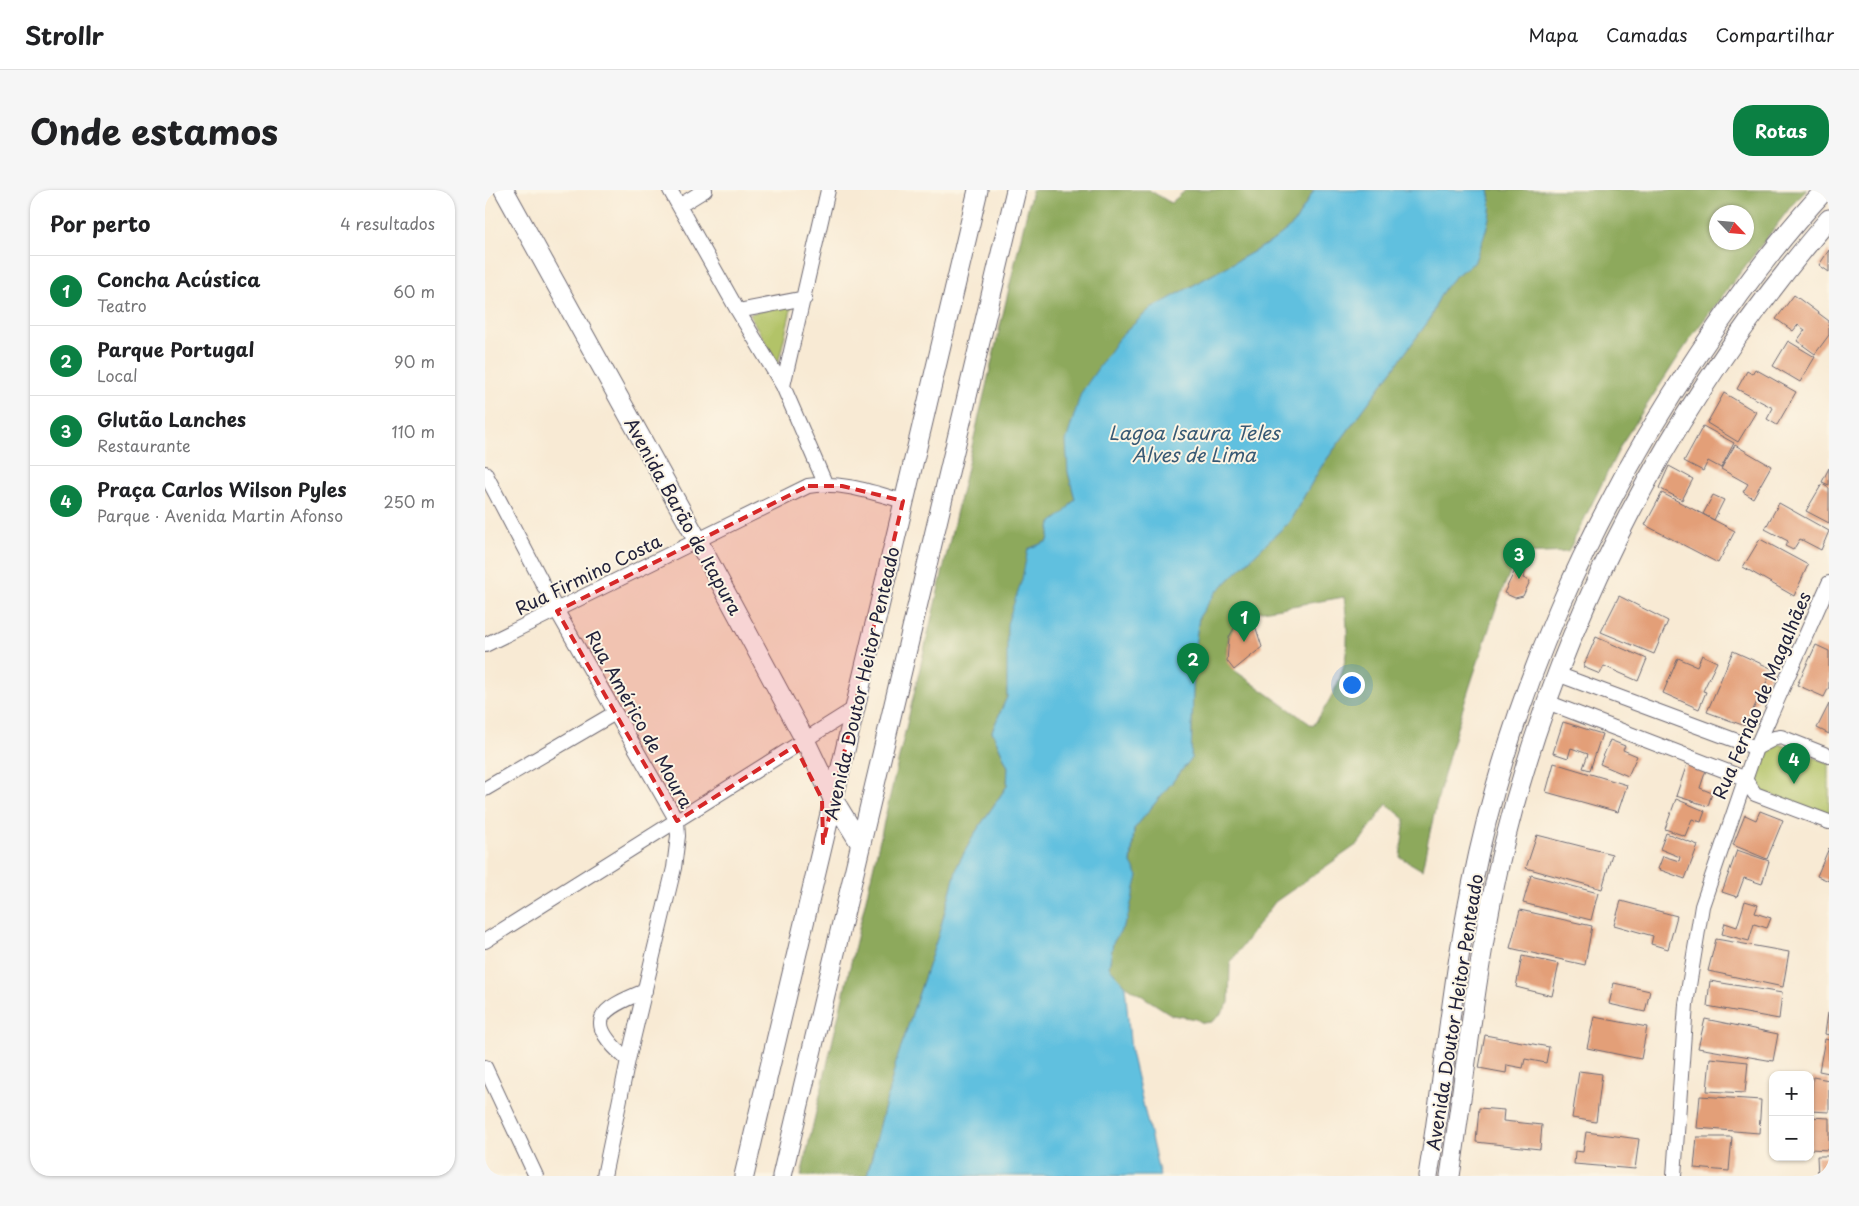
<!DOCTYPE html>
<html lang="pt">
<head>
<meta charset="utf-8">
<style>
  body { margin:0; font-family:"Playpen Sans",sans-serif; background:#f6f6f6; color:#202124 }
  .controls { position:absolute; right:15px; bottom:15px; display:grid; overflow:hidden; border-radius:10px; box-shadow:0 1px 4px #0004 }
  .controls button { width:45px; height:45px; display:grid; place-items:center; padding:0; border:0; border-bottom:1px solid #e0e0e0; background:#fff; color:#202124; font:25px sans-serif }
  .compass { position:absolute; left:1224px; top:15px; width:45px; height:45px; border-radius:50%; background:#fff; box-shadow:0 1px 4px #0004; rotate:116deg }
  .you { position:absolute; left:866px; top:494px; width:18px; height:18px; margin:-12px; border:4px solid #fff; border-radius:50%; background:#1a73e8; box-shadow:0 0 0 8px #1a73e833 }
  .badge { display:grid; place-items:center; width:32px; height:32px; border-radius:50%; background:#0b8043; color:#fff; font-size:16px; font-weight:700 }
  .pin { position:absolute; translate:-50% -41px; filter:drop-shadow(0 1px 2px #0008) }
  .pin::after { content:''; position:absolute; top:26px; width:18px; height:15px; background:inherit; clip-path:polygon(0 0,100% 0,50% 100%) }
  .list { margin:0; padding:0; list-style:none }
  h2 { display:flex; justify-content:space-between; align-items:center; height:65px; margin:0; padding:0 20px; font-size:21px }
  h2 small { font-size:16px; font-weight:400; color:#757577 }
  .list li { display:grid; grid-template-columns:32px 1fr auto; gap:15px; align-items:center; box-sizing:border-box; height:70px; padding:0 20px; border-top:1px solid #e0e0e0 }
  .list b { display:block; font-size:19px; white-space:nowrap }
  .list p { margin:0; font-size:16px; white-space:nowrap; color:#757577 }
  .list em { font-size:16px; font-style:normal; color:#757577 }
  .map { position:relative; flex:none; width:1344px; height:986px; overflow:hidden; border-radius:20px }
  header { display:flex; align-items:center; gap:30px; box-sizing:border-box; height:70px; padding:0 25px; background:#fff; border-bottom:1px solid #e0e0e0 }
  header strong { font-size:24px }
  nav { display:flex; gap:28px; margin-inline-start:auto; font-size:18px }
  .intro { display:flex; align-items:center; justify-content:space-between; box-sizing:border-box; height:120px; padding:0 30px }
  h1 { margin:0; font-size:35px }
  .button { padding:12px 22px; border-radius:20px; background:#0b8043; color:#fff; font-size:18px; font-weight:700 }
  main { display:flex; gap:30px; padding:0 30px }
  aside { flex:1; background:#fff; border-radius:20px; box-shadow:0 1px 4px #0004 }
  .map>svg:first-child { display:block }
</style>
</head>
<body>
<header>
<strong>Strollr</strong>
<nav><a>Mapa</a><a>Camadas</a><a>Compartilhar</a></nav>
</header>
<div class="intro"><h1>Onde estamos</h1><a class="button">Rotas</a></div>
<main>
<aside>
<h2>Por perto<small>4 resultados</small></h2>
<ul class="list">
<li><span class="badge">1</span><div><b>Concha Acústica</b><p>Teatro</p></div><em>60 m</em></li>
<li><span class="badge">2</span><div><b>Parque Portugal</b><p>Local</p></div><em>90 m</em></li>
<li><span class="badge">3</span><div><b>Glutão Lanches</b><p>Restaurante</p></div><em>110 m</em></li>
<li><span class="badge">4</span><div><b>Praça Carlos Wilson Pyles</b><p>Parque · Avenida Martin Afonso</p></div><em>250 m</em></li>
</ul>
</aside>
<div class="map">
<svg width="1344" height="986" viewBox="0 0 1344 986">
  <rect width="100%" height="100%" fill="#fcf5e5"/>
  <filter id="ink" filterUnits="userSpaceOnUse"><feTurbulence type="fractalNoise" baseFrequency=".02" numOctaves="2"/><feDisplacementMap in="SourceGraphic" scale="10" xChannelSelector="R" yChannelSelector="G"/><feConvolveMatrix kernelMatrix="1 2 1 2 8 2 1 2 1" color-interpolation-filters="sRGB"/></filter>
  <filter id="wash" filterUnits="userSpaceOnUse"><feTurbulence type="fractalNoise" baseFrequency=".0096" numOctaves="4" result="noise"/><feDisplacementMap in="SourceGraphic" scale="20" xChannelSelector="R" yChannelSelector="G"/><feGaussianBlur stdDeviation="1.12" result="paint"/><feColorMatrix in="noise" values="0 0 0 0 0 0 0 0 0 0 0 0 0 0 0 0 0 1.4 0 .05"/><feComposite in="paint" operator="in"/></filter>
  <g filter="url(#wash)">
    <rect width="100%" height="100%" fill="#f8ead4"/>
    <!-- green -->
    <path fill="#b2c367" stroke="#6a7251" d="M308,112l-15,62 -29,-50z
      M1294,554l50,19v54l-66,-25 -8,-15 10,-22z"/>
    <!-- forest -->
    <path fill="#8da95c" stroke="#58664c" fill-rule="evenodd" d="M547,0h117l22,13 15,-13h128l-20,34 -23,18 -122,68 -31,29 -50,133 7,27 -11,15 -13,9 -3,18 -20,8 -20,125 -1,23 -15,34 16,36 -1,19 -32,47 -17,31 -19,69 -42,126 -30,117h-66z
      M1004,0h318l-15,15 -98,128 -72,110 -54,109 -49,2c-16,30 -26,63 -37,96 -25,72 -45,144 -60,220l-22,-13 5,-38 -18,-15 -29,40 -83,58 -45,61 -1,40 -11,14 -7,5 -8,1 -7,-4 -24,-4 -47,-30 -16,-18 4,-24 14,-23 7,-91 57,-70 3,-106 5,-36 17,-25 73,-70 32,-55 109,-148c11,-28 17,-40 44,-56 8,-21 21,-51 15,-73zM1232,22h30v30h-30zM859,407c8,59 2,80 -31,129l-79,-56c-14,-20 -5,-47 17,-57z"/>
    <!-- water -->
    <path fill="#61c0df" stroke="#42718d" d="M829,0h175c6,22 -7,52 -15,73 -27,16 -33,28 -44,56l-109,148 -32,55 -73,70 -17,25 -5,36 -3,106 -57,70 -3,34 7,13 -11,44 -14,23 -4,24 16,18 6,67 29,124h-293l30,-117 42,-126 19,-69 17,-31 32,-47 1,-19 -16,-36 15,-34v-73l15,-45 6,-30 20,-8 3,-18 13,-10 11,-14 -7,-27 -2,-31 15,-48 37,-54 31,-29 122,-68 23,-18z"/>
    <g id="blocks">
      <!-- building -->
      <path fill="#e39f78" d="M1344,60v22l-10,-7z
        M1309,105l35,26v14l-14,19 -18,-13 8,-11 -7,-5 -5,6 -17,-12z
        M1303,151l27,16 -15,25 -27,-16z
        M1270,179l41,23 -19,33 -10,-6 6,-11 -36,-19 10,-18 5,3z
        M1239,203l32,19 -18,30 -31,-19z
        M1218,236l31,17 -13,25 -13,-7 -5,10 -19,-10z
        M1250,255l36,21 -18,32 -10,-6 5,-8 -27,-15z
        M1184,276l24,13 -11,21 -23,-12z
        M1344,278v17l-7,-3z
        M1337,294l7,4v35l-23,-12z
        M1177,303l73,38 -17,32 -73,-38z
        M1228,305l11,5 -10,20 -11,-6z
        M1294,313l50,28 -8,19 -21,-11 -7,11 -8,-4 3,-5 -23,-12z
        M1275,349l48,26 -14,31 -51,-29z
        M1034,372l9,4 -5,12 7,3 -7,15 -8,2 -11,-5z
        M1134,406l49,25 -14,33 -53,-22z
        M766,423l11,34 -28,23 -7,-9 2,-24 11,-19z
        M1111,447l51,22 -9,22 -34,-15 -4,8 -17,-7z
        M1331,455l13,6v36l-5,10 -27,-12z
        M1248,461l40,18 -28,57 -38,-14z
        M1217,465l15,7 -14,29 3,1 -7,17 -36,-16 15,-35 19,8z
        M1344,514v30l-12,-6z
        M1078,532l39,12 -12,36 -7,-2 5,-14 -17,-6 -3,10 -15,-5z
        M1125,550l15,6 -2,4 14,6 -9,20 -28,-12z
        M1069,573l73,22 -9,27 -72,-20z
        M1202,574l19,6 -6,18 12,5 -4,13 -32,-10z
        M1191,609l29,12 -4,11 -9,-3 -7,17 -20,-7z
        M1275,621l23,9 -16,39 -34,-14 12,-30 11,5z
        M1181,643l32,12 -13,34 -27,-10 5,-13 16,5 1,-4 -20,-8z
        M1052,645l75,19 -10,35 -76,-21z
        M1344,658v33l-12,-5z
        M1252,660l32,11 -7,23 -18,-6 -7,19 -15,-5z
        M1046,685l67,18 -7,27 -68,-17z
        M1136,711l56,15 -9,33 -17,-5 2,-8 -39,-11z
        M1260,711l13,4 -3,8 16,5 -4,10 -13,-4 -5,17 -27,-7 3,-11 12,4z
        M1035,720l72,16 -7,39 -75,-17z
        M1231,749l73,13 -6,35 -75,-16z
        M1037,766l37,8 -7,32 -36,-9z
        M1225,791l72,12 -3,26 -72,-13z
        M1129,793l36,8 -5,21 -36,-8z
        M1343,823h1v22l-4,-1z
        M1109,827l53,10 -6,32 -54,-11z
        M1220,829l73,15 -5,27 -75,-13z
        M1000,845l64,12 -3,16 -21,-4 -2,9 -16,-3 -1,8 -27,-5z
        M1340,849l4,1v33l-10,-2z
        M1225,868l38,4 -3,31 -38,-2z
        M1094,881l23,3 -6,48 -24,-4z
        M1328,887l16,3v32l-19,-1z
        M1215,906l61,4 -2,33 -62,-5z
        M994,918l25,2 -1,11 39,4 -2,24 -64,-7z
        M1325,927l19,1v32l-19,-1z
        M1101,942l53,7 -4,30 -61,-5 1,-13 8,1z
        M1212,947h35l-3,34 -35,-3z
        M1332,966h12v20h-11z"/>
    </g>
  </g>
  <g filter="url(#ink)">
    <use href="#blocks" fill-opacity="0" stroke="#6d6871" stroke-width="1"/>
    <g fill="none" stroke-linecap="round" stroke-linejoin="round">
      <!-- minor casing -->
      <g stroke="#6d6871" stroke-width="16">
        <path id="minor" d="M185,0l68,121 45,75 42,97
          M194,16l26,-16
          M253,121l67,-13
          M298,196l45,-196
          M0,283l72,138 120,210 1,15 -4,32 -46,192 -24,116
          M0,455l323,-159c32,-5 64,6 95,15
          M1072,484l199,74 19,-10 6,-1 48,19
          M1062,512l197,76 11,16 74,28
          M0,599l130,-76
          M0,751l372,-234
          M143,870c-45,-39 -30,-50 17,-69
          M0,877l51,109
          M1189,986l12,-172 16,-98 54,-158 73,-165"/>
      </g>
      <!-- major casing -->
      <g stroke="#6d6871" stroke-width="21">
        <path id="major" d="M19,0l194,351 107,199 28,59 27,44
          M259,986l234,-986
          M297,986l234,-986
          M943,986c16,-97 24,-195 44,-291 38,-190 119,-371 227,-532 38,-57 79,-113 126,-163
          M965,986c17,-111 27,-224 54,-332 57,-231 171,-445 325,-625"/>
      </g>
      <!-- minor -->
      <use href="#minor" stroke="#fff" stroke-width="14"/>
      <!-- major -->
      <use href="#major" stroke="#fff" stroke-width="19"/>
    </g>
  </g>
  <!-- marked area -->
  <path fill="#d62828" fill-opacity="0.2" stroke="#d62828" stroke-width="4" stroke-dasharray="10 6" stroke-linejoin="round" d="M323,296h34l61,15 -80,342 -1,-44 -27,-53 -118,75 -120,-210z"/>
  <g text-anchor="middle" dominant-baseline="central" stroke-width="4" stroke-linejoin="round" paint-order="stroke">
    <!-- street labels -->
    <g font-size="18" fill="#22223b" stroke="#fcf5e5">
      <text transform="translate(199 326) rotate(61)">Avenida Barão de Itapura</text>
      <text transform="translate(103 384) rotate(-26)">Rua Firmino Costa</text>
      <text transform="translate(376 493) rotate(-77)">Avenida Doutor Heitor Penteado</text>
      <text transform="translate(1276 505) rotate(-67)">Rua Fernão de Magalhães</text>
      <text transform="translate(155 529) rotate(61)">Rua Américo de Moura</text>
      <text transform="translate(969 822) rotate(-81)">Avenida Doutor Heitor Penteado</text>
    </g>
    <!-- water labels -->
    <g font-size="19" font-style="italic" fill="#385974" stroke="#fcf5e5">
      <text x="709" y="242">Lagoa Isaura Teles<tspan x="709" dy="22">Alves de Lima</tspan></text>
    </g>
  </g>
</svg>
<div class="controls">
<button>+</button>
<button>−</button>
</div>
<svg class="compass" viewBox="-18 -18 36 36"><path d="M0-13l5 13h-10z" fill="#e53935"/><path d="M0 13l5-13h-10z" fill="#757577"/></svg>
<div class="you"></div>
<div class="pin badge" style="left:759px;top:452px">1</div>
<div class="pin badge" style="left:708px;top:494px">2</div>
<div class="pin badge" style="left:1034px;top:389px">3</div>
<div class="pin badge" style="left:1309px;top:594px">4</div>
</div>
</main>
</body>
</html>
